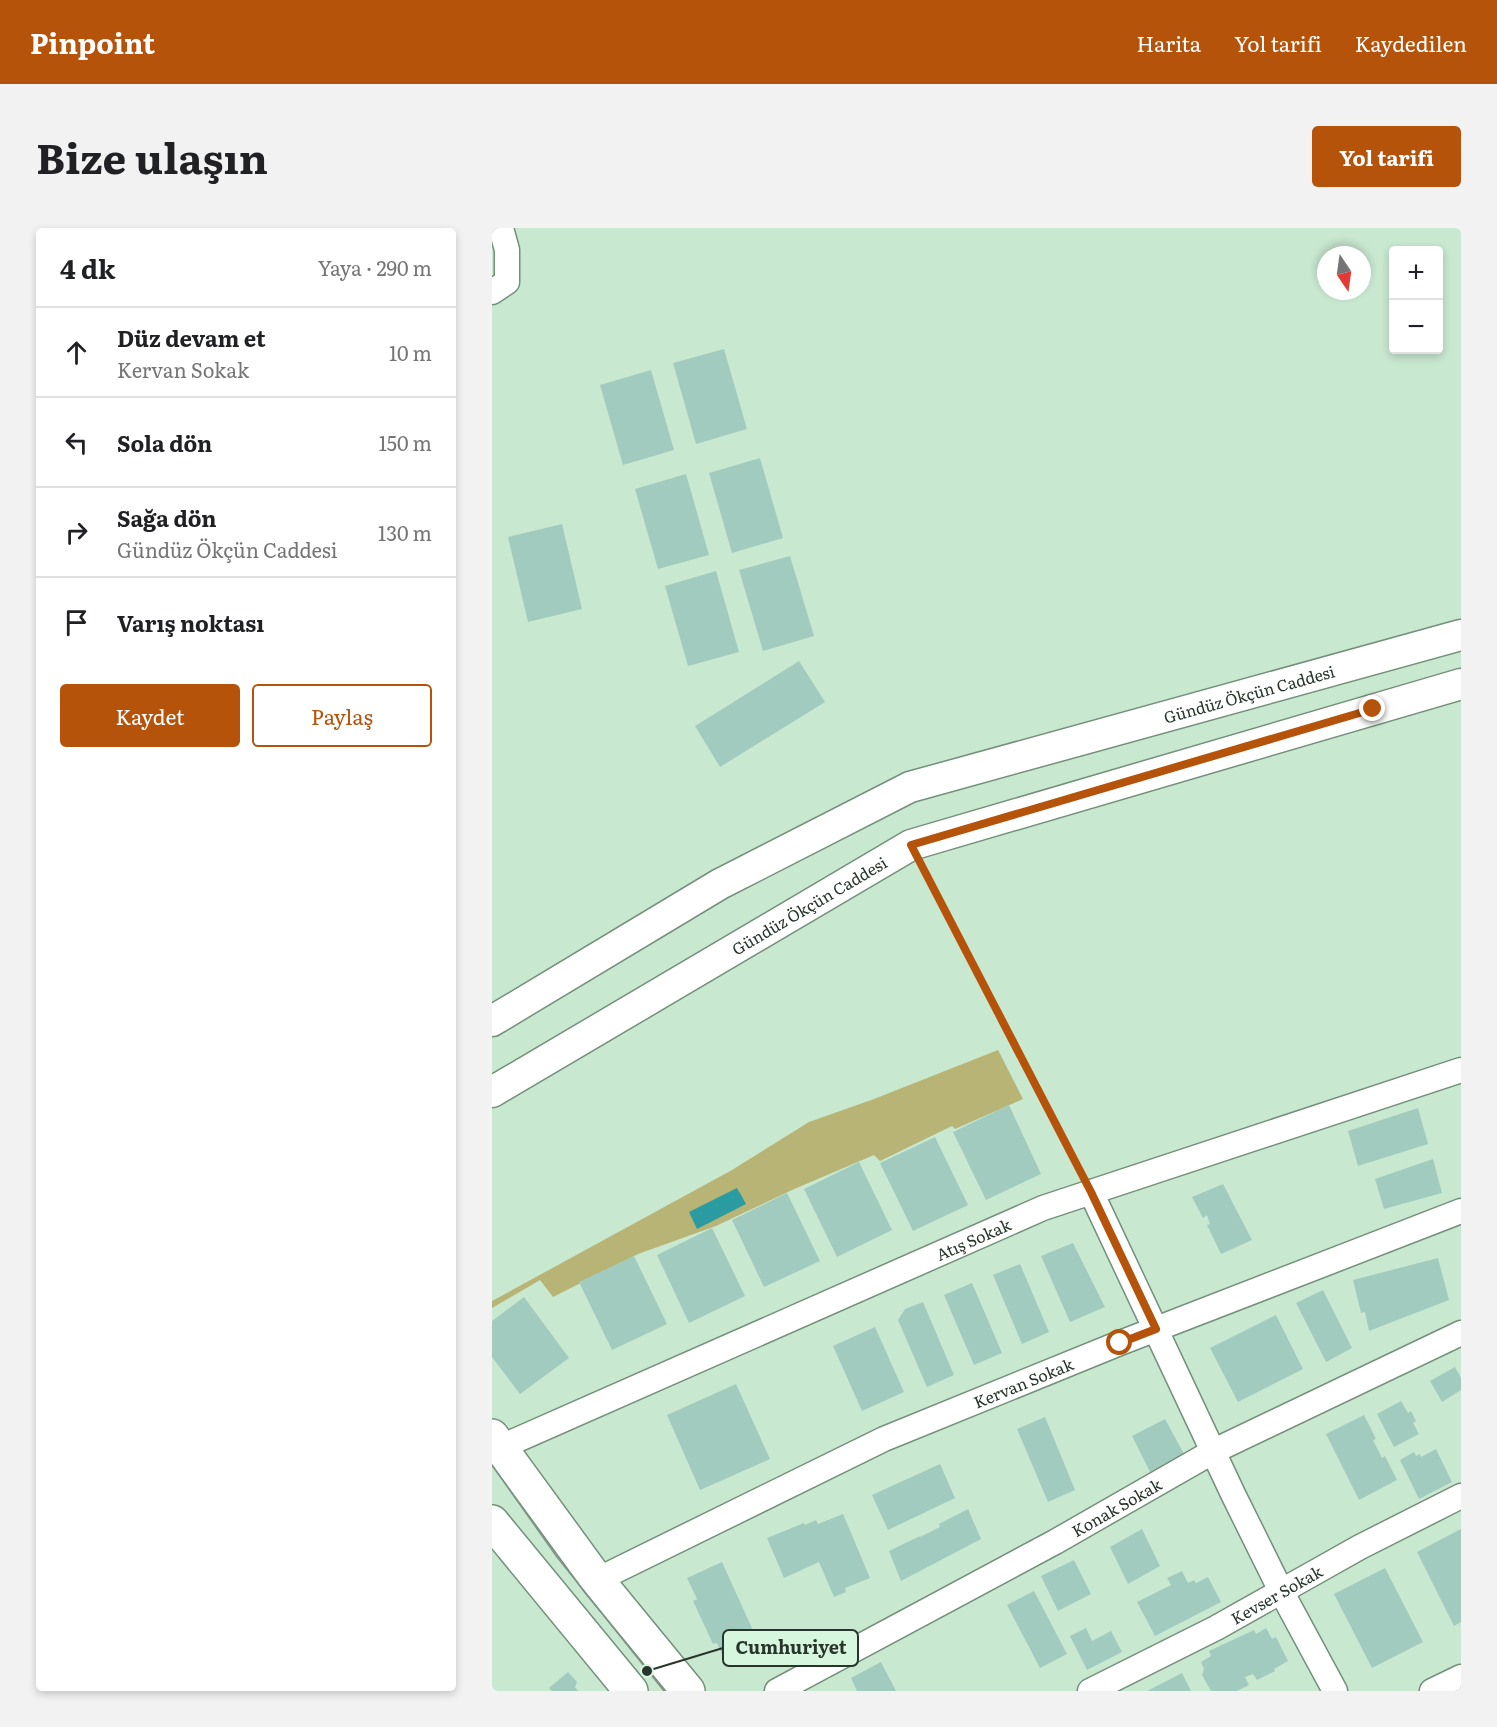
<!DOCTYPE html>
<html lang="tr">
<head>
<meta charset="utf-8">
<style>
  body { margin:0; font-family:Literata,serif; background:#f2f2f2; color:#202124 }
  .controls { position:absolute; right:18px; top:18px; display:grid; overflow:hidden; border-radius:6px; box-shadow:0 3px 9px #0003 }
  .controls button { width:54px; height:54px; display:grid; place-items:center; padding:0; border:0; border-bottom:2px solid #e0e0e0; background:#fff; color:#202124; font:30px sans-serif }
  .compass { position:absolute; left:825px; top:18px; width:54px; height:54px; border-radius:50%; background:#fff; box-shadow:0 3px 9px #0003; rotate:167deg }
  .stop { position:absolute; width:18px; height:18px; margin:-14px; border:4px solid #b45309; border-radius:50%; background:#fff }
  .stop.end { background:#b45309; border-color:#fff; box-shadow:0 2px 6px #0008 }
  .list { margin:0; padding:0; list-style:none }
  h2 { display:flex; justify-content:space-between; align-items:center; height:78px; margin:0; padding:0 24px; font-size:26px }
  h2 small { font-size:20px; font-weight:400; color:#757577 }
  .list li { display:grid; grid-template-columns:39px 1fr auto; gap:18px; align-items:center; box-sizing:border-box; height:90px; padding:0 24px; border-top:2px solid #e0e0e0 }
  .list b { display:block; font-size:22px; white-space:nowrap }
  .list p { margin:0; font-size:20px; white-space:nowrap; color:#757577 }
  .list em { font-size:20px; font-style:normal; color:#757577 }
  .actions { display:flex; gap:12px; padding:18px 24px }
  .actions a { flex:1; padding:14px 0; border:2px solid #b45309; border-radius:6px; text-align:center; font-size:21px; color:#b45309 }
  .actions .main { background:#b45309; color:#fff }
  .icon { flex:none; width:33px; height:33px; fill:none; stroke:currentColor; stroke-width:2; stroke-linecap:round; stroke-linejoin:round }
  .map { position:relative; flex:none; width:969px; height:1463px; overflow:hidden; border-radius:6px }
  header { display:flex; align-items:center; gap:36px; box-sizing:border-box; height:84px; padding:0 30px; background:#b45309; color:#fff }
  header strong { font-size:28px }
  nav { display:flex; gap:33px; margin-inline-start:auto; font-size:21px }
  .intro { display:flex; align-items:center; justify-content:space-between; box-sizing:border-box; height:144px; padding:0 36px }
  h1 { margin:0; font-size:42px }
  .button { padding:15px 27px; border-radius:6px; background:#b45309; color:#fff; font-size:21px; font-weight:700 }
  main { display:flex; gap:36px; padding:0 36px }
  aside { flex:1; background:#fff; border-radius:6px; box-shadow:0 3px 9px #0003 }
  .map>svg:first-child { display:block }
</style>
</head>
<body>
<header>
<strong>Pinpoint</strong>
<nav><a>Harita</a><a>Yol tarifi</a><a>Kaydedilen</a></nav>
</header>
<div class="intro"><h1>Bize ulaşın</h1><a class="button">Yol tarifi</a></div>
<main>
<aside>
<h2>4 dk<small>Yaya · 290 m</small></h2>
<ul class="list">
<li><svg class="icon" aria-label="ahead" viewBox="0 0 24 24"><path d="M12 20V5M6 11l6-6 6 6"/></svg><div><b>Düz devam et</b><p>Kervan Sokak</p></div><em>10 m</em></li>
<li><svg class="icon" aria-label="left" viewBox="0 0 24 24"><path d="M17 20v-9H6M10 6l-5 5 5 5"/></svg><div><b>Sola dön</b></div><em>150 m</em></li>
<li><svg class="icon" aria-label="right" viewBox="0 0 24 24"><path d="M7 20v-9h11M14 6l5 5-5 5"/></svg><div><b>Sağa dön</b><p>Gündüz Ökçün Caddesi</p></div><em>130 m</em></li>
<li><svg class="icon" aria-label="arrive" viewBox="0 0 24 24"><path d="M6 21V4h12l-3 4 3 4H6"/></svg><div><b>Varış noktası</b></div></li>
</ul>
<div class="actions"><a class="main">Kaydet</a><a>Paylaş</a></div>
</aside>
<div class="map">
<svg width="969" height="1463" viewBox="0 0 969 1463">
  <rect width="100%" height="100%" fill="#c9e8d0"/>
  <!-- green -->
  <path fill="#b8b476" d="M506,822l25,49 -68,30 -3,-3 -72,35 -6,-6 -82,35 -76,36 -78,28 -85,43 -13,-17 -48,28v-7l240,-131 77,-48 65,-23z"/>
  <!-- water -->
  <path fill="#2a9ba1" d="M245,960l9,16 -49,25 -8,-17z"/>
  <!-- building -->
  <path fill="#a2cbbf" d="M232,121l23,80 -51,15 -23,-81z
    M159,142l23,80 -51,15 -23,-80z
    M268,230l23,80 -51,15 -23,-80z
    M194,246l23,81 -51,14 -23,-80z
    M70,296l20,85 -54,13 -20,-85z
    M298,328l24,80 -51,15 -24,-81z
    M224,343l23,81 -51,14 -23,-80z
    M307,433l26,41 -105,65 -25,-41z
    M517,877l32,69 -55,26 -33,-68z
    M926,880l10,36 -70,22 -10,-35z
    M443,909l33,68 -55,26 -33,-68z
    M941,931l9,34 -58,16 -9,-30z
    M367,934l33,68 -55,27 -33,-68z
    M731,956l29,56 -31,14 -14,-29 3,-1 -3,-9 -4,3 -11,-21z
    M295,965l33,68 -56,26 -32,-67z
    M220,1000l33,68 -56,27 -32,-68z
    M581,1015l32,64 -35,15 -29,-66z
    M142,1028l33,68 -55,26 -33,-68z
    M946,1030l11,42 -80,31 -4,-19 -4,1 -8,-33z
    M528,1036l29,68 -27,12 -29,-69z
    M480,1055l30,70 -28,12 -30,-70z
    M831,1062l29,58 -26,14 -30,-59z
    M32,1069l45,61 -49,36 -28,-37v-36z
    M431,1074l31,73 -27,12 -29,-67 7,-11z
    M784,1087l27,54 -65,33 -28,-54z
    M383,1099l29,65 -42,19 -29,-65z
    M963,1139l6,11v12l-19,12 -12,-21z
    M244,1156l34,75 -70,31 -33,-75z
    M909,1173l7,12 3,-2 5,10 -3,2 6,11 -25,13 -17,-33z
    M872,1187l12,24 -3,1 9,18 3,-2 12,24 -38,20 -33,-66z
    M553,1189l30,73 -27,12 -31,-73z
    M673,1191l19,35 -34,18 -18,-36z
    M944,1221l16,33 -33,17 -19,-39 14,-8 2,4 4,-2 1,3z
    M448,1236l15,34 -67,32 -16,-35z
    M476,1281l13,30 -80,42 -12,-30 31,-15v1l20,-10 -1,-3z
    M351,1286l27,64 -25,10 1,4 -12,5 -15,-35 -35,16 -17,-40 37,-15 1,2 11,-5 2,4z
    M650,1301l18,37 -32,18 -18,-37z
    M969,1301v93l-7,4 -37,-74z
    M582,1332l17,34 -33,17 -17,-35z
    M230,1334l39,86 -35,16 -9,-21 -4,1 -20,-43 4,-2 -10,-21z
    M893,1340l38,74 -51,26 -38,-74z
    M690,1343l6,12 6,-3 2,3 12,-6 13,25 -66,34 -18,-34 34,-17 -4,-7z
    M542,1363l33,63 -27,14 -33,-63z
    M594,1400l6,13 19,-10 11,21 -35,18 -17,-34z
    M774,1400l6,11 4,-2 12,24 -14,8 1,2 -18,9 -4,-6 -8,3 4,8 -12,6h-26l-9,-16 2,-6 -3,-7 10,-6 -2,-5 45,-21 2,4z
    M389,1434l15,29h-39l-6,-13z
    M76,1444l9,10 -2,5 3,4h-26l-3,-3z
    M690,1445l9,18h-44z"/>
  <g fill="none" stroke-linecap="round" stroke-linejoin="round">
    <!-- minor casing -->
    <g stroke="#73907a" stroke-width="27">
      <g id="minor">
        <path d="M0,64l15,-10v-32l-6,-22"/>
        <path d="M599,964l142,302 48,97 54,100"/>
        <path id="s1" d="M9,1219l542,-239 418,-138"/>
        <path id="s2" d="M105,1352l287,-141 236,-96 341,-132"/>
        <path id="s3" d="M285,1463l278,-149 159,-91 247,-118"/>
        <path id="s4" d="M598,1463l126,-63 144,-81 101,-51"/>
        <path d="M940,1463l29,-14"/>
      </g>
    </g>
    <!-- tertiary casing -->
    <g stroke="#73907a" stroke-width="33">
      <g id="tertiary">
        <path id="s5" d="M0,793l228,-137 190,-97 551,-152"/>
        <path id="s6" d="M0,864l419,-247 550,-161"/>
      </g>
    </g>
    <!-- secondary casing -->
    <g stroke="#73907a" stroke-width="36">
      <path id="secondary" d="M0,1208l105,144 91,111
        M0,1294l139,169"/>
    </g>
    <!-- path -->
    <path stroke="#788e7d" stroke-width="4" stroke-dasharray="3 3" stroke-linecap="butt" d="M431,640l157,302"/>
    <!-- minor -->
    <use href="#minor" stroke="#fff" stroke-width="24"/>
    <!-- tertiary -->
    <use href="#tertiary" stroke="#fff" stroke-width="30"/>
    <!-- secondary -->
    <use href="#secondary" stroke="#fff" stroke-width="33"/>
    <!-- tram -->
    <path stroke="#7d9483" stroke-width="1.5" d="M0,1237l65,92 107,134"/>
  </g>
  <g fill="none" stroke-linecap="round" stroke-linejoin="round">
    <!-- route -->
    <path stroke="#b45309" stroke-width="8" d="M628,1115l36,-14 -65,-137 -180,-347 462,-136"/>
  </g>
  <g text-anchor="middle" dominant-baseline="central" stroke-width="6" stroke-linejoin="round" paint-order="stroke">
    <!-- street labels -->
    <g font-size="16" fill="#28352b" stroke="#d6f6dd">
      <text stroke="none"><textPath href="#s5" startOffset="831">Gündüz Ökçün Caddesi</textPath></text>
      <text stroke="none"><textPath href="#s6" startOffset="368">Gündüz Ökçün Caddesi</textPath></text>
      <text stroke="none"><textPath href="#s1" startOffset="516">Atış Sokak</textPath></text>
      <text stroke="none"><textPath href="#s2" startOffset="470">Kervan Sokak</textPath></text>
      <text stroke="none"><textPath href="#s3" startOffset="386">Konak Sokak</textPath></text>
      <text stroke="none"><textPath href="#s4" startOffset="210">Kevser Sokak</textPath></text>
    </g>
  </g>
  <!-- callouts -->
  <path fill="none" stroke="#28352b" stroke-width="2" d="M155 1443L231 1420"/>
  <circle fill="#28352b" stroke="#d6f6dd" stroke-width="2" cx="155" cy="1443" r="6"/>
  <rect fill="#d6f6dd" stroke="#28352b" stroke-width="2" x="231" y="1402" width="135" height="36" rx="6"/>
  <g font-size="18" text-anchor="middle" font-weight="bold" fill="#28352b">
    <text x="299" y="1426">Cumhuriyet</text>
  </g>
</svg>
<div class="controls">
<button>+</button>
<button>−</button>
</div>
<svg class="compass" viewBox="-18 -18 36 36"><path d="M0-13l5 13h-10z" fill="#e53935"/><path d="M0 13l5-13h-10z" fill="#757577"/></svg>
<div class="stop" style="left:628px;top:1115px"></div>
<div class="stop end" style="left:881px;top:481px"></div>
</div>
</main>
</body>
</html>
